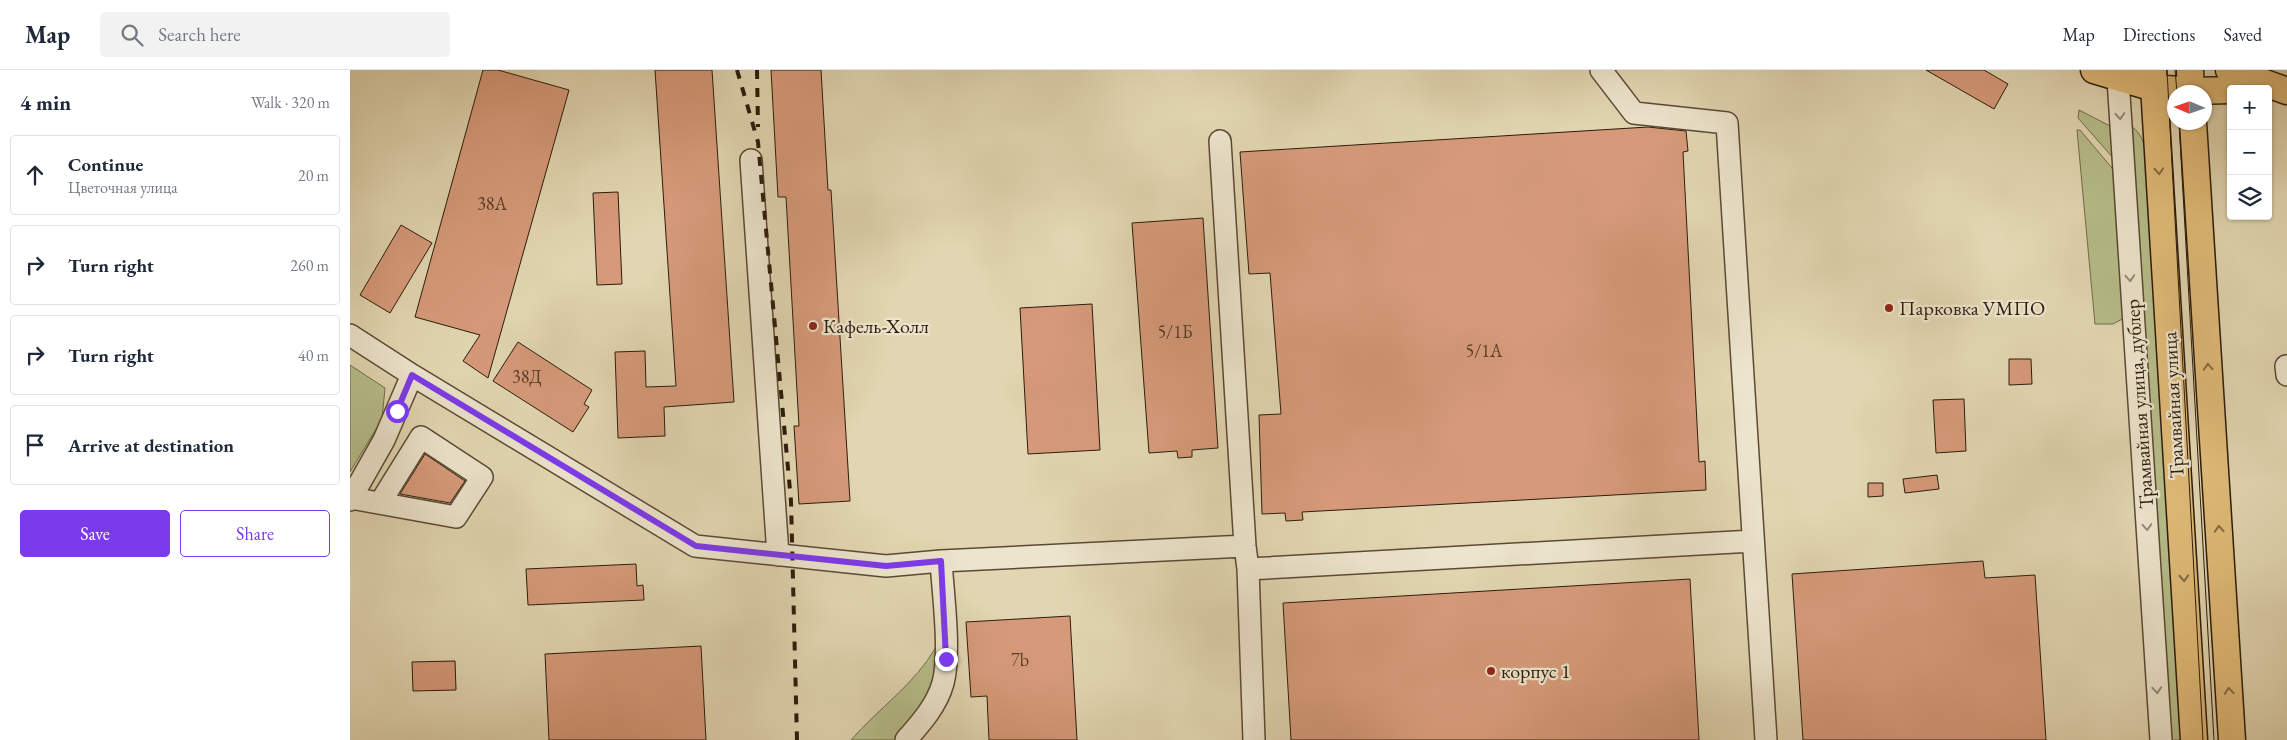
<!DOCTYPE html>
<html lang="en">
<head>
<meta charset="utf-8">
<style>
  body { margin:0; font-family:"EB Garamond",serif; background:#f2f2f3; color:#1f2937 }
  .controls { position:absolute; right:15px; top:15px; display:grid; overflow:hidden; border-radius:5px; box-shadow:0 1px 4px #0004 }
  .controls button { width:45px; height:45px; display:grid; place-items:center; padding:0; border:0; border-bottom:1px solid #e0e1e3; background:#fff; color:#1f2937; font:25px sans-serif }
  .compass { position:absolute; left:1817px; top:15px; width:45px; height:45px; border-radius:50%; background:#fff; box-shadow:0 1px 4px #0004; rotate:272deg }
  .stop { position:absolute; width:15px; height:15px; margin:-11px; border:4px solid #7c3aed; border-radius:50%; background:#fff }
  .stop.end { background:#7c3aed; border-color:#fff; box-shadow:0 1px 5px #0008 }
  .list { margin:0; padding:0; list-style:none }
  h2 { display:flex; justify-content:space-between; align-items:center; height:65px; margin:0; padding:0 20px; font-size:21px }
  h2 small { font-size:16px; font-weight:400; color:#747a83 }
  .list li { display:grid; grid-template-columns:32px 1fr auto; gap:15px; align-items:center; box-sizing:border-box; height:80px; margin:0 10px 10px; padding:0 10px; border:1px solid #e0e1e3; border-radius:5px }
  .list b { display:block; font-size:19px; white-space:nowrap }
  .list p { margin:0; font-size:16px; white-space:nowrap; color:#747a83 }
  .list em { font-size:16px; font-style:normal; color:#747a83 }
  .actions { display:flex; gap:10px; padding:15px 20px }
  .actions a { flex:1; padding:11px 0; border:1px solid #7c3aed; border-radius:5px; text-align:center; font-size:18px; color:#7c3aed }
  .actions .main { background:#7c3aed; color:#fff }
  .icon { flex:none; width:28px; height:28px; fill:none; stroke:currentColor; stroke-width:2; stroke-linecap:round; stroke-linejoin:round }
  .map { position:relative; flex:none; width:1937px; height:670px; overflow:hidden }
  header { display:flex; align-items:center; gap:30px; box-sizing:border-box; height:70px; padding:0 25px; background:#fff; border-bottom:1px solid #e0e1e3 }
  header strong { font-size:24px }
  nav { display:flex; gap:28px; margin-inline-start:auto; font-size:18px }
  .search { width:350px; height:45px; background:#f2f2f3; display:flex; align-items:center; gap:12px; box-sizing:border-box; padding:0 18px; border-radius:5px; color:#747a83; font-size:19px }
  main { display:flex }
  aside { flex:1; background:#fff }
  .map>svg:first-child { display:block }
</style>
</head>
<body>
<header>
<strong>Map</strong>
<div class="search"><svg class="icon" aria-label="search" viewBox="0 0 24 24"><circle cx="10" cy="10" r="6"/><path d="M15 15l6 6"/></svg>Search here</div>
<nav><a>Map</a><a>Directions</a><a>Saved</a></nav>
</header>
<main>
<aside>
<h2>4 min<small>Walk · 320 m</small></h2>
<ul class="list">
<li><svg class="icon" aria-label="ahead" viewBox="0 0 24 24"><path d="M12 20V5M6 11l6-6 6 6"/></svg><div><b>Continue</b><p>Цветочная улица</p></div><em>20 m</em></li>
<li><svg class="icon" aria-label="right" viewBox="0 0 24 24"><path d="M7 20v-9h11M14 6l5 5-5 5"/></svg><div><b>Turn right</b></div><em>260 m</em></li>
<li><svg class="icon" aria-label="right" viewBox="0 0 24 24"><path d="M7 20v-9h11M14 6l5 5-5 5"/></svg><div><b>Turn right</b></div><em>40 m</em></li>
<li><svg class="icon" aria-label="arrive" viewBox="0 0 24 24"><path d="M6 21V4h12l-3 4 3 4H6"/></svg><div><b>Arrive at destination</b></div></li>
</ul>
<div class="actions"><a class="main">Save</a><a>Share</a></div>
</aside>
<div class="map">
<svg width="1937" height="670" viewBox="0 0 1937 670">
  <rect width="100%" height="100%" fill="#e1d6b1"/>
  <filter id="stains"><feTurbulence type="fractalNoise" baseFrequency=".004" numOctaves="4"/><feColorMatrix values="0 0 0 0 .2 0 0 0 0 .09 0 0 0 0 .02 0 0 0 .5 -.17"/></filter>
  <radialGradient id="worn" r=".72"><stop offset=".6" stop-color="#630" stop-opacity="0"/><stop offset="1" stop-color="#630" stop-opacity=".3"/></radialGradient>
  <!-- green -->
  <path fill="#b6bd89" stroke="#726c4a" d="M1729,40l33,17 2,32 -36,-41z
    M1782,57c17,10 16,46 18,65l35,548h-15l-41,-611z
    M1727,60h3l37,44 9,143 -13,7h-18z
    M0,295l35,23 -3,31 -32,53z
    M586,577l2,26 -6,24 -31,43h-50c28,-32 64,-56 85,-93z"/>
  <!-- building -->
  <path fill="#d69a7a" stroke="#2d1c0b" d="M133,0h15l71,20 -81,288 -25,-17 17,-26 -65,-18z
    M305,0h57l22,332 -70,5 1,29 -47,2 -3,-86 30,-1 1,36 30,-1z
    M421,0h50l7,120h3l19,311 -51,3 -5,-78h5l-13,-229h-8z
    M1576,0h58l24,14 -14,25z
    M1298,57l38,4 2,20 -5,1 16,310 6,-1 1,29 -404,22 1,8 -17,1 -1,-8 -23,1 -3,-99 22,-1 -11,-141 -21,1 -9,-122z
    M268,122l4,92 -25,1 -4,-92z
    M853,148l15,230 -26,2v7l-14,1 -1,-7 -28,2 -17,-230z
    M51,155l31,18 -42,70 -30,-18z
    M742,234l8,146 -72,4 -8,-146z
    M168,272l74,48 -8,14 5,3 -16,25 -80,-51z
    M1659,289h22l1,25 -23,1z
    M1614,329l2,52 -30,2 -3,-53z
    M75,384l40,27 -15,22 -50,-9z
    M1587,405l2,14 -34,4 -2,-14z
    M1518,413h15v13l-15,1z
    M1633,491l2,17 50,-3 11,165h-243l-11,-166z
    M286,494l1,22 6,-1 1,15 -116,5 -2,-36z
    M1340,509l9,161h-408l-8,-137z
    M720,546l7,124h-88l-2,-44 -16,1 -5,-75z
    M351,576l5,94h-157l-4,-86z
    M105,591l1,29 -43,1 -1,-29z"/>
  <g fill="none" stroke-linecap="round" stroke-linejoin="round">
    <!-- minor casing -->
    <g stroke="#5a4a34" stroke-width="24">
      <path id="minor" d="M1251,0l33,43 93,10 39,617
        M1775,0l-7,9 43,661
        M870,71l25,405 3,23 6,171
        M401,90l27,395
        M0,265l62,40 -28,65 -34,60
        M1936,296l1,9
        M62,305l283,171 191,20 55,-5 304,-15
        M1,428l105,19 26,-40 -61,-40 -41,66
        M898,499l505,-28
        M556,670c15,-17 31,-35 37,-57 8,-30 0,-89 -2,-122"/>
    </g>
    <!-- major casing -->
    <g stroke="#2d1c0b" stroke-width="29">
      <path id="major" d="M1744,0l60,18 37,3 40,-1
        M1803,0l41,670
        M1840,0l1,22
        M1879,0l58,21
        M1843,52l39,618"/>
    </g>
    <!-- minor -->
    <use href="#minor" stroke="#ece4cc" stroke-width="21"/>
    <!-- major -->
    <use href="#major" stroke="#e0bb78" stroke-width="26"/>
    <!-- tram -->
    <path stroke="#2d1c0b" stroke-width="1" d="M1817,0l36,670
      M1825,0l2,22
      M1829,52l35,618"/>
    <!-- rail -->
    <path stroke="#2d1c0b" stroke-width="4" stroke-dasharray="9 9" stroke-linecap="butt" d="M387,0l21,72 33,359 6,239
      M407,0l1,57"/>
  </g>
  <!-- one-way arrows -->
  <defs><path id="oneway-chevron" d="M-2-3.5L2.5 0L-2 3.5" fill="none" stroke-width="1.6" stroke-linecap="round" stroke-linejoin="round" transform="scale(1.25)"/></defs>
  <g stroke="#968a75">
    <use href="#oneway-chevron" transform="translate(1770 46) rotate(86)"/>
    <use href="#oneway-chevron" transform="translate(1780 208) rotate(86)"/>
    <use href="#oneway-chevron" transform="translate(1797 457) rotate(86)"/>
    <use href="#oneway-chevron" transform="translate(1807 620) rotate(86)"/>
  </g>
  <g stroke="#866c42">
    <use href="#oneway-chevron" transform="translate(1809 101) rotate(87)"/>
    <use href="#oneway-chevron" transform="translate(1858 297) rotate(-94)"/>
    <use href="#oneway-chevron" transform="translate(1869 459) rotate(-94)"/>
    <use href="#oneway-chevron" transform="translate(1834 508) rotate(87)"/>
    <use href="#oneway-chevron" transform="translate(1879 621) rotate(-94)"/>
  </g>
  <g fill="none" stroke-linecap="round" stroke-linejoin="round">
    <!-- route -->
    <path stroke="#7c3aed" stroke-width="6" d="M47,341l15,-36 284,171 190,20 55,-5 5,98"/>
  </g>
  <!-- markers -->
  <g fill="#8f2418" stroke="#ece4cc" stroke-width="2">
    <circle cx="1539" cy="238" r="5"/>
    <circle cx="463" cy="256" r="5"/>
    <circle cx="1141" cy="601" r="5"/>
  </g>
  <g text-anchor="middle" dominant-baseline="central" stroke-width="4.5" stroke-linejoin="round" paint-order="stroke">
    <!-- number labels -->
    <g font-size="18" fill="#573c27">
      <text x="142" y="133">38А</text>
      <text x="825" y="261">5/1Б</text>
      <text x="1134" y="280">5/1А</text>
      <text x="177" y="306">38Д</text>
      <text x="670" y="589">7b</text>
    </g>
    <!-- poi labels -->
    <g font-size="20" fill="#2d1c0b" stroke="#ece4cc" text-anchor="start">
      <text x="1549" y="238">Парковка УМПО</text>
      <text x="473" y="256">Кафель-Холл</text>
      <text x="1151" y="601">корпус 1</text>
    </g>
    <!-- street labels -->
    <g font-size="20" fill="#2d1c0b" stroke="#ece4cc">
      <text transform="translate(1789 334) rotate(-94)">Трамвайная улица, дублер</text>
      <text transform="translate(1823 335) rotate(-93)">Трамвайная улица</text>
    </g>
  </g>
  <rect width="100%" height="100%" filter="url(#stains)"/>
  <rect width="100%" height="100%" fill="url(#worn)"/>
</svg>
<div class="controls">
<button>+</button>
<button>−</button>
<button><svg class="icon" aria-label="layers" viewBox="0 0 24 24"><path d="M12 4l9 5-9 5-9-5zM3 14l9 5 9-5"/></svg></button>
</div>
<svg class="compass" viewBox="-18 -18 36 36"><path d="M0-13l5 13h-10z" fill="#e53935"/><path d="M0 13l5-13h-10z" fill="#747a83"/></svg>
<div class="stop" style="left:47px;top:341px"></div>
<div class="stop end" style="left:596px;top:589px"></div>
</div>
</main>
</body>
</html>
